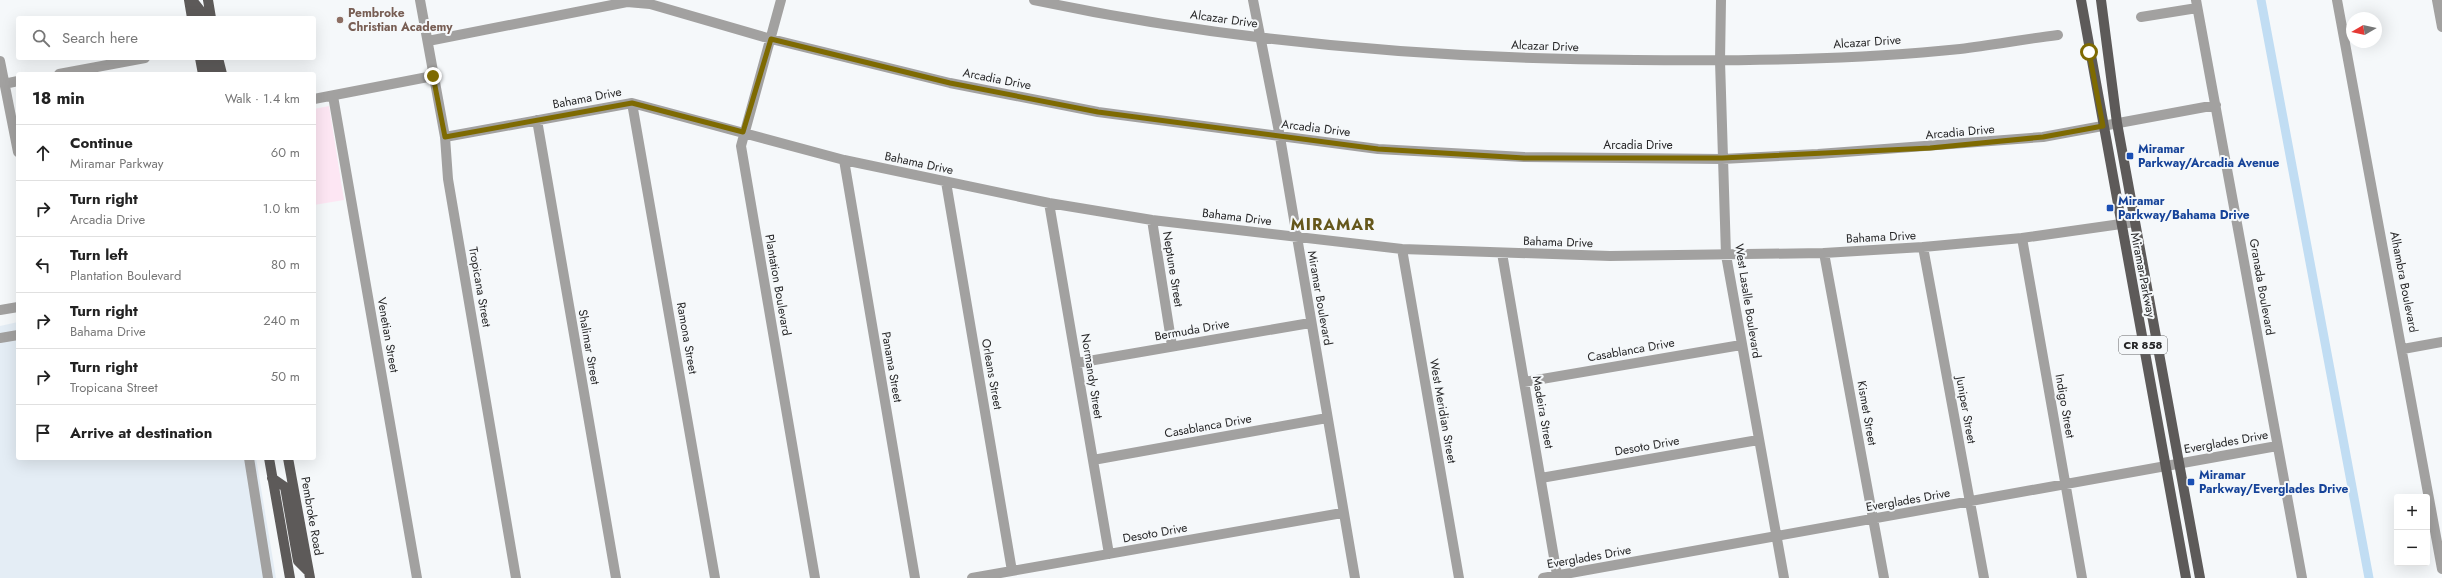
<!DOCTYPE html>
<html lang="en">
<head>
<meta charset="utf-8">
<style>
  body { margin:0; font-family:Jost,sans-serif; background:#f2f2f2; color:#222 }
  .controls { position:absolute; right:12px; bottom:12px; display:grid; overflow:hidden; border-radius:4px; box-shadow:0 4px 16px #0002 }
  .controls button { width:36px; height:36px; display:grid; place-items:center; padding:0; border:0; border-bottom:1px solid #e0e0e0; background:#fff; color:#222; font:20px sans-serif }
  .compass { position:absolute; left:2346px; top:12px; width:36px; height:36px; border-radius:50%; background:#fff; box-shadow:0 4px 16px #0002; rotate:261deg }
  .stop { position:absolute; width:12px; height:12px; margin:-9px; border:3px solid #7e6a01; border-radius:50%; background:#fff }
  .stop.end { background:#7e6a01; border-color:#fff; box-shadow:0 1px 4px #0008 }
  .list { margin:0; padding:0; list-style:none }
  h2 { display:flex; justify-content:space-between; align-items:center; height:52px; margin:0; padding:0 16px; font-size:17px }
  h2 small { font-size:13px; font-weight:400; color:#767676 }
  .list li { display:grid; grid-template-columns:26px 1fr auto; gap:12px; align-items:center; box-sizing:border-box; height:56px; padding:0 16px; border-top:1px solid #e0e0e0 }
  .list b { display:block; font-size:15px; white-space:nowrap }
  .list p { margin:0; font-size:13px; white-space:nowrap; color:#767676 }
  .list em { font-size:13px; font-style:normal; color:#767676 }
  .icon { flex:none; width:22px; height:22px; fill:none; stroke:currentColor; stroke-width:2; stroke-linecap:round; stroke-linejoin:round }
  .map { position:relative; flex:none; width:2442px; height:578px; overflow:hidden }
  .search { position:absolute; background:#fff; box-shadow:0 4px 16px #0002; left:16px; top:16px; width:300px; height:44px; display:flex; align-items:center; gap:10px; box-sizing:border-box; padding:0 14px; border-radius:4px; color:#767676; font-size:15px }
  .panel { position:absolute; background:#fff; box-shadow:0 4px 16px #0002; left:16px; top:72px; width:300px; height:388px; border-radius:4px }
  .map>svg:first-child { display:block }
</style>
</head>
<body>
<div class="map">
<svg width="2442" height="578" viewBox="0 0 2442 578">
  <rect width="100%" height="100%" fill="#f5f8fa"/>
  <!-- commercial -->
  <path fill="#fde6f3" d="M329,106l15,94 -30,5v-96z"/>
  <!-- built -->
  <path fill="#e4edf5" d="M18,322v136h238l20,120h-276v-252z"/>
  <g fill="none" stroke-linecap="round" stroke-linejoin="round">
    <!-- canal -->
    <path stroke="#c1ddf3" stroke-width="9" d="M2261,0l108,578"/>
    <!-- minor -->
    <path stroke="#a2a1a0" stroke-width="10" d="M420,0l25,137 3,42 68,399
      M781,0l-40,146 74,432
      M1034,0c197,42 399,59 601,60 108,1 218,0 325,-11 33,-4 65,-10 98,-14
      M1253,0l27,137 75,441
      M1721,0l-1,61 6,194 58,323
      M2196,0l106,578
      M2337,0l105,569
      M2437,0l5,27
      M2141,17l56,-9
      M428,41l199,-39 23,2 121,35 179,44 148,29 280,37 146,8 198,2 96,-5 225,-17 173,-32
      M0,61l18,91
      M59,74l86,-16
      M4,84l14,-3
      M333,96l84,482
      M314,99l119,-23
      M632,103l83,475
      M537,120l79,458
      M445,137l187,-34 212,57 205,43 103,17 250,29 208,7 214,-3 99,-6 99,-9 113,-16
      M844,160l71,418
      M946,182l66,389
      M1049,203l60,351
      M1152,220l20,126
      M2022,238l60,340
      M1923,247l61,331
      M1402,249l57,329
      M1502,253l55,322
      M1824,253l60,325
      M0,310l18,-3
      M0,338l18,-3
      M2403,349l39,-7
      M1077,363l233,-40
      M1524,382l217,-37
      M249,458l19,120
      M1093,460l234,-42
      M1541,478l217,-38
      M972,578l370,-65
      M1543,578l734,-132"/>
    <!-- major -->
    <path stroke="#5d5a59" stroke-width="10" d="M189,0l3,18
      M192,0l8,10 1,8
      M208,0l3,18
      M2081,0l105,578
      M2101,0l16,123 83,455
      M200,58l3,16
      M209,58l3,16
      M218,58l4,16
      M269,458l21,120
      M288,458l22,120
      M272,478l13,9 13,74 11,11"/>
  </g>
  <g fill="none" stroke-linecap="round" stroke-linejoin="round">
    <!-- route -->
    <path stroke="#7e6a01" stroke-width="5" d="M433,76l12,61 187,-34 111,29 28,-93 179,44 148,29 280,37 146,9h198l208,-10 113,-11 60,-11 -14,-74"/>
  </g>
  <!-- markers -->
  <circle fill="#8d6e63" stroke="#f5f8fa" stroke-width="1.5" cx="340" cy="20" r="4"/>
  <g fill="#1a4fb4" stroke="#f5f8fa" stroke-width="1.5">
    <rect x="2126" y="152" width="8" height="8" rx="2"/>
    <rect x="2106" y="204" width="8" height="8" rx="2"/>
    <rect x="2187" y="478" width="8" height="8" rx="2"/>
  </g>
  <g text-anchor="middle" dominant-baseline="central" stroke-width="4" stroke-linejoin="round" paint-order="stroke">
    <!-- shield labels -->
    <rect fill="#f5f8fa" stroke="#646566" stroke-width="1" x="2119" y="336" width="48" height="18" rx="3"/>
    <g font-size="11" font-weight="bold" fill="#262627">
      <text x="2143" y="345">CR 858</text>
    </g>
    <!-- education labels -->
    <g font-size="12" font-weight="bold" fill="#785e54" stroke="#f5f8fa" text-anchor="start">
      <text x="348" y="13">Pembroke<tspan x="348" dy="14">Christian Academy</tspan></text>
    </g>
    <!-- street labels -->
    <g font-size="12" fill="#262627" stroke="#f5f8fa">
      <text transform="translate(1224 19) rotate(8)">Alcazar Drive</text>
      <text transform="translate(1867 42) rotate(-4)">Alcazar Drive</text>
      <text transform="translate(1545 46) rotate(2)">Alcazar Drive</text>
      <text transform="translate(997 79) rotate(11)">Arcadia Drive</text>
      <text transform="translate(587 98) rotate(-11)">Bahama Drive</text>
      <text transform="translate(1316 128) rotate(7)">Arcadia Drive</text>
      <text transform="translate(1960 132) rotate(-5)">Arcadia Drive</text>
      <text x="1638" y="145">Arcadia Drive</text>
      <text transform="translate(919 163) rotate(12)">Bahama Drive</text>
      <text transform="translate(1237 217) rotate(7)">Bahama Drive</text>
      <text transform="translate(1881 237) rotate(-3)">Bahama Drive</text>
      <text transform="translate(1558 242) rotate(2)">Bahama Drive</text>
      <text transform="translate(1173 269) rotate(81)">Neptune Street</text>
      <text transform="translate(2143 275) rotate(79)">Miramar Parkway</text>
      <text transform="translate(2404 282) rotate(79)">Alhambra Boulevard</text>
      <text transform="translate(778 285) rotate(80)">Plantation Boulevard</text>
      <text transform="translate(480 287) rotate(80)">Tropicana Street</text>
      <text transform="translate(2262 287) rotate(80)">Granada Boulevard</text>
      <text transform="translate(1320 298) rotate(80)">Miramar Boulevard</text>
      <text transform="translate(1748 301) rotate(81)">West Lasalle Boulevard</text>
      <text transform="translate(1192 330) rotate(-10)">Bermuda Drive</text>
      <text transform="translate(388 335) rotate(80)">Venetian Street</text>
      <text transform="translate(687 338) rotate(80)">Ramona Street</text>
      <text transform="translate(589 347) rotate(80)">Shalimar Street</text>
      <text transform="translate(1631 350) rotate(-10)">Casablanca Drive</text>
      <text transform="translate(892 367) rotate(80)">Panama Street</text>
      <text transform="translate(992 374) rotate(80)">Orleans Street</text>
      <text transform="translate(1092 376) rotate(81)">Normandy Street</text>
      <text transform="translate(2065 406) rotate(80)">Indigo Street</text>
      <text transform="translate(1966 410) rotate(80)">Juniper Street</text>
      <text transform="translate(1443 411) rotate(80)">West Meridian Street</text>
      <text transform="translate(1543 412) rotate(80)">Madeira Street</text>
      <text transform="translate(1867 413) rotate(80)">Kismet Street</text>
      <text transform="translate(1208 426) rotate(-10)">Casablanca Drive</text>
      <text transform="translate(2226 442) rotate(-10)">Everglades Drive</text>
      <text transform="translate(1647 446) rotate(-10)">Desoto Drive</text>
      <text transform="translate(1908 500) rotate(-10)">Everglades Drive</text>
      <text transform="translate(312 516) rotate(80)">Pembroke Road</text>
      <text transform="translate(1155 533) rotate(-10)">Desoto Drive</text>
      <text transform="translate(1589 557) rotate(-10)">Everglades Drive</text>
    </g>
    <!-- transit labels -->
    <g font-size="12" font-weight="bold" fill="#164399" stroke="#f5f8fa" text-anchor="start">
      <text x="2138" y="149">Miramar<tspan x="2138" dy="14">Parkway/Arcadia Avenue</tspan></text>
      <text x="2118" y="201">Miramar<tspan x="2118" dy="14">Parkway/Bahama Drive</tspan></text>
      <text x="2199" y="475">Miramar<tspan x="2199" dy="14">Parkway/Everglades Drive</tspan></text>
    </g>
    <!-- district labels -->
    <g font-size="16" font-weight="bold" letter-spacing="1" fill="#65571b" stroke="#f5f8fa">
      <text x="1333" y="224">MIRAMAR</text>
    </g>
  </g>
</svg>
<div class="controls">
<button>+</button>
<button>−</button>
</div>
<svg class="compass" viewBox="-18 -18 36 36"><path d="M0-13l5 13h-10z" fill="#e53935"/><path d="M0 13l5-13h-10z" fill="#767676"/></svg>
<div class="stop" style="left:2089px;top:52px"></div>
<div class="stop end" style="left:433px;top:76px"></div>
<div class="search"><svg class="icon" aria-label="search" viewBox="0 0 24 24"><circle cx="10" cy="10" r="6"/><path d="M15 15l6 6"/></svg>Search here</div>
<section class="panel">
<h2>18 min<small>Walk · 1.4 km</small></h2>
<ul class="list">
<li><svg class="icon" aria-label="ahead" viewBox="0 0 24 24"><path d="M12 20V5M6 11l6-6 6 6"/></svg><div><b>Continue</b><p>Miramar Parkway</p></div><em>60 m</em></li>
<li><svg class="icon" aria-label="right" viewBox="0 0 24 24"><path d="M7 20v-9h11M14 6l5 5-5 5"/></svg><div><b>Turn right</b><p>Arcadia Drive</p></div><em>1.0 km</em></li>
<li><svg class="icon" aria-label="left" viewBox="0 0 24 24"><path d="M17 20v-9H6M10 6l-5 5 5 5"/></svg><div><b>Turn left</b><p>Plantation Boulevard</p></div><em>80 m</em></li>
<li><svg class="icon" aria-label="right" viewBox="0 0 24 24"><path d="M7 20v-9h11M14 6l5 5-5 5"/></svg><div><b>Turn right</b><p>Bahama Drive</p></div><em>240 m</em></li>
<li><svg class="icon" aria-label="right" viewBox="0 0 24 24"><path d="M7 20v-9h11M14 6l5 5-5 5"/></svg><div><b>Turn right</b><p>Tropicana Street</p></div><em>50 m</em></li>
<li><svg class="icon" aria-label="arrive" viewBox="0 0 24 24"><path d="M6 21V4h12l-3 4 3 4H6"/></svg><div><b>Arrive at destination</b></div></li>
</ul>
</section>
</div>
</body>
</html>
